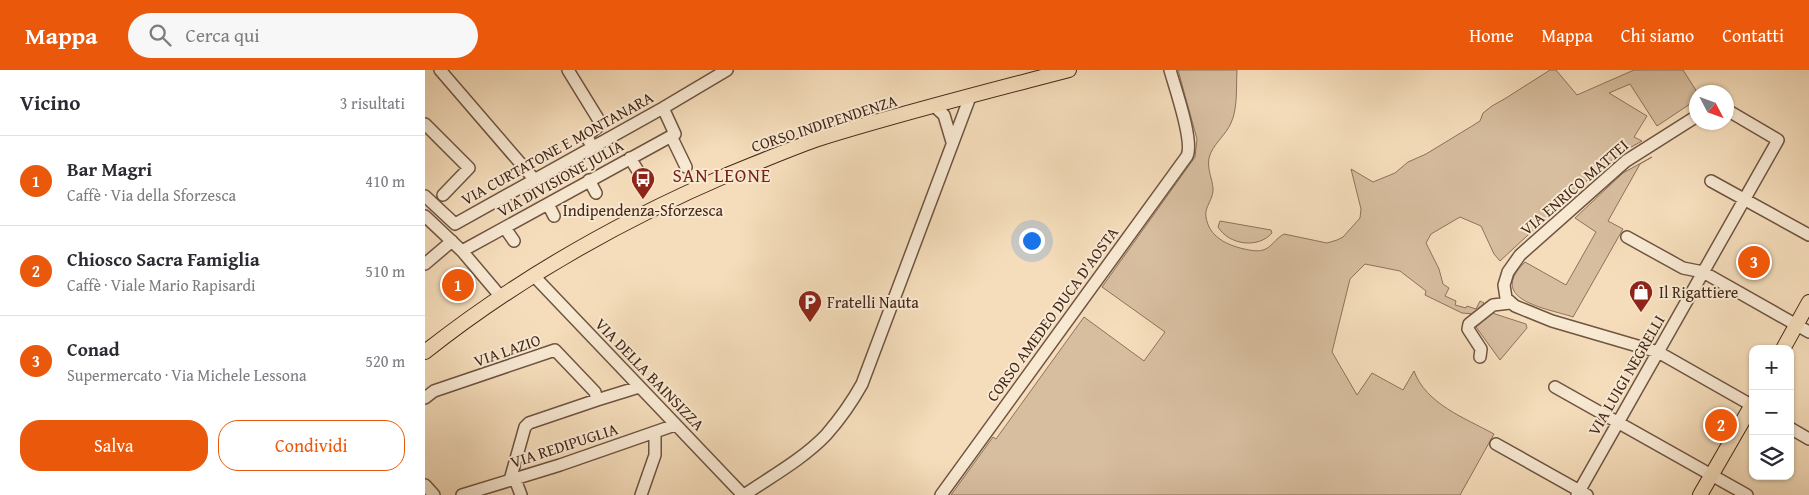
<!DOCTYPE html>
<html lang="it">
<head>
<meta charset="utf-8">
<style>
  body { margin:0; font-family:"Gentium Book Plus",serif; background:#f7f7f7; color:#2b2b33 }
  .controls { position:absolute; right:15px; bottom:15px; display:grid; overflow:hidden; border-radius:10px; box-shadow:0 1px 4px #0004 }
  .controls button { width:45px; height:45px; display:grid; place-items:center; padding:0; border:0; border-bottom:1px solid #e1e1e2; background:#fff; color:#2b2b33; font:25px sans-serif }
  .compass { position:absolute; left:1264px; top:15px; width:45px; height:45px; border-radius:50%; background:#fff; box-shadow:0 1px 4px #0004; rotate:131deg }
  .you { position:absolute; left:606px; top:170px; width:18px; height:18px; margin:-12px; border:4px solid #fff; border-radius:50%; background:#1a73e8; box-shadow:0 0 0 8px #1a73e833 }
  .badge { display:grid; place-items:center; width:32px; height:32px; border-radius:50%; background:#ea580c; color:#fff; font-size:16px; font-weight:700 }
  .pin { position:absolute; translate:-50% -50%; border:2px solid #fff; box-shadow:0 1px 5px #0006 }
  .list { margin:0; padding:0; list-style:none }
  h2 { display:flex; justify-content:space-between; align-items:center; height:65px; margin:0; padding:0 20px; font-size:21px }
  h2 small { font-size:16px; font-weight:400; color:#7c7c81 }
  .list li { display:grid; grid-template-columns:32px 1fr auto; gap:15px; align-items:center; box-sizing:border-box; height:90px; padding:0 20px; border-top:1px solid #e1e1e2 }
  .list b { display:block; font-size:19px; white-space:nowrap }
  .list p { margin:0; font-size:16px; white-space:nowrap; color:#7c7c81 }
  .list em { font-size:16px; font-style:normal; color:#7c7c81 }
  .actions { display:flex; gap:10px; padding:15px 20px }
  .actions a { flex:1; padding:11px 0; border:1px solid #ea580c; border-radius:20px; text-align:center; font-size:18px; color:#ea580c }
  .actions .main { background:#ea580c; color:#fff }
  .icon { flex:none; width:28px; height:28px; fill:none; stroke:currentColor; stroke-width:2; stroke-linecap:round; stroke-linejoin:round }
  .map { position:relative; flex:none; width:1384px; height:425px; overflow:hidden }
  header { display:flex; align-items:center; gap:30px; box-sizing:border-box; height:70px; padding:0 25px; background:#ea580c; color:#fff }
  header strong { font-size:24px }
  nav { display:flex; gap:28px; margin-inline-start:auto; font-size:18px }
  .search { width:350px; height:45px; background:#f7f7f7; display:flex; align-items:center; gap:12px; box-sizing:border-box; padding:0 18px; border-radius:28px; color:#7c7c81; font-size:19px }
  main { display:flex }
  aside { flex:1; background:#fff }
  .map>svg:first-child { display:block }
</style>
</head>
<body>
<header>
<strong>Mappa</strong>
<div class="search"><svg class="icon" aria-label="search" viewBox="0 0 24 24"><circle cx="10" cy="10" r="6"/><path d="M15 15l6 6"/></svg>Cerca qui</div>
<nav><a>Home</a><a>Mappa</a><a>Chi siamo</a><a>Contatti</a></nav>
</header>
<main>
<aside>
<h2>Vicino<small>3 risultati</small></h2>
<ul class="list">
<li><span class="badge">1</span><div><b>Bar Magri</b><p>Caffè · Via della Sforzesca</p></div><em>410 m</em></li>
<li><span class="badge">2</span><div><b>Chiosco Sacra Famiglia</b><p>Caffè · Viale Mario Rapisardi</p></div><em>510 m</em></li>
<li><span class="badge">3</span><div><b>Conad</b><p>Supermercato · Via Michele Lessona</p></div><em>520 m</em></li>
</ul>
<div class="actions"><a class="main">Salva</a><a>Condividi</a></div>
</aside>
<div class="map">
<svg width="1384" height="425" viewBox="0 0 1384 425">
  <rect width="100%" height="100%" fill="#f5ddbb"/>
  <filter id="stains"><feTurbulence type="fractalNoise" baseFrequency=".004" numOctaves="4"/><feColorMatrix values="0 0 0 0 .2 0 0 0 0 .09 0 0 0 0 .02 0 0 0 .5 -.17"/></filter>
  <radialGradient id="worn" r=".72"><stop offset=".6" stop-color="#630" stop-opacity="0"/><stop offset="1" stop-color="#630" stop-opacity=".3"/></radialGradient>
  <!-- green -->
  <path fill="#d7be9f" stroke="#8e725c" d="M753,0h59c-1,16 1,38 -6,53 -5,12 -19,22 -22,35 -2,11 3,20 4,30 1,11 -9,19 -7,29 3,20 21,28 38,32 6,1 13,3 19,1 8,-2 13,-12 21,-16l43,9 10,-3 6,-3 17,-19 1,-9 -10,-40 22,13 22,-9 13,-11 18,-8 46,-28 8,-5 3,-8 9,-7 14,-8 44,-28h6l21,25 57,-25h49l14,22 -1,8 -39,26 -27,-42 -21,9 38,23 -13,21 8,4 -23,13 -36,30 -83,77 -6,-7 -13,-28 -21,-9 -29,17 -5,9 13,26 4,15 6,4 -4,8 11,5 -1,4 11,3 1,-2 9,3 4,-8 4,2 -2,4 -8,7 -12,-1 -37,-18 1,-4 -26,-20 -35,-7 -15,15 -18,73 25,43 15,-22 31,17 11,-19c12,33 51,47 80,63l-34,61h-509l42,-58 3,2 88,-122 60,44 21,-29 -63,-45 93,-130 2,-18z
    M1227,87l-12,7 -32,57 15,8 -50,88c-27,-9 -87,-17 -48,-55l41,23 30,-53 -21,-14 48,-45z
    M795,151l51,9 1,3c-14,16 -43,12 -54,-6z
    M1067,243l34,11 1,4 -27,32 -24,-33z"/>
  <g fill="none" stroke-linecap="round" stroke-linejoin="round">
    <!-- minor casing -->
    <g stroke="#705441" stroke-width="14">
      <path id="minor" d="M15,0l94,109
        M143,0l32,52 -1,4 -9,7 -3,5 6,9
        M509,36l10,9 8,27
        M1272,46l-71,45 -106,94 -12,17 -4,13 2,13 9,8 37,15 106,31 95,54
        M0,54l44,44 -26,27
        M246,66l15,31
        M205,88l8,13
        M164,110l7,13
        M1286,111l98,54
        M0,126l30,28 208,-116 64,-38
        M123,134l6,12
        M0,146l37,35 39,46
        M80,158l9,13
        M1202,167l56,31 20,4 106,60
        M37,181l213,-117 -12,-26
        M0,194l27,-23
        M109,206l209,219
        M1055,287l1,-8 -13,-20 1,-5 24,-19 17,-2
        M1130,317l192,108
        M0,328l9,-7 121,-41 40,42 2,8 -68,23 -4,4 -15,53
        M172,330l42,-13
        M1365,358l19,11
        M1071,374l91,51
        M90,409l6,16
        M0,415l9,10
        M37,425l98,-30 115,-40
        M216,425l14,-40v-23
        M319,425c28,-19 59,-36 82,-60 14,-16 26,-33 36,-51l108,-287
        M516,425l246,-339c7,-15 -12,-68 -17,-86
        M1152,425l201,-355 -51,-30"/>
    </g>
    <!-- major casing -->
    <g stroke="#442618" stroke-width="16">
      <path id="major" d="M1358,279l26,-47
        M0,282c91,-72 195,-131 302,-177 30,-12 60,-25 91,-36 83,-26 167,-47 251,-69
        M1275,425l53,-92"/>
    </g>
    <!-- minor -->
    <use href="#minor" stroke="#f8e9d3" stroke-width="11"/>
    <!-- major -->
    <use href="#major" stroke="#f5ddbb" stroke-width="14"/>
  </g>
  <!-- icons -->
  <defs>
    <g id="bus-pin" transform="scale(1.25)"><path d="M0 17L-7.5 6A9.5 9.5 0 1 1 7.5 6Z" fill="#8f2418" stroke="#f8e9d3"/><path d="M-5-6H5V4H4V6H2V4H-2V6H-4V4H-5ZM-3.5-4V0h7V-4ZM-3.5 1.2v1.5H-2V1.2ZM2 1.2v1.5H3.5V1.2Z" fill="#fff"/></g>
    <g id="shop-pin" transform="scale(1.25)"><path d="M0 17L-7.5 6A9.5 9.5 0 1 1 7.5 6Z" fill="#8f2418" stroke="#f8e9d3"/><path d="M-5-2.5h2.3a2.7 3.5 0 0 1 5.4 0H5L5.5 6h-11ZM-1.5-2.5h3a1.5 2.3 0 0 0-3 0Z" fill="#fff"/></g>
    <g id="parking-pin" transform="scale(1.25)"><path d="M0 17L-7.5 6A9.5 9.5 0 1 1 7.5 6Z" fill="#8f2418" stroke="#f8e9d3"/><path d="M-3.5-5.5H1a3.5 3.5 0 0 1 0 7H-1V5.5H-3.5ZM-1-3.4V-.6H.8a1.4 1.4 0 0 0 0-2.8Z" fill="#fff"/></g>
  </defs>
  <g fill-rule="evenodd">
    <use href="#bus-pin" x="218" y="109"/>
    <use href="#shop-pin" x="1216" y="222"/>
    <use href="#parking-pin" x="385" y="232"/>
  </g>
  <g text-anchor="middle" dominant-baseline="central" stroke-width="4" stroke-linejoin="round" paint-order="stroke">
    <!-- street labels -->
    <g font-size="16" fill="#442618" stroke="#f8e9d3">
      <text transform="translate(399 53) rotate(-18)">CORSO INDIPENDENZA</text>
      <text transform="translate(132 78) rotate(-29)">VIA CURTATONE E MONTANARA</text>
      <text transform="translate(135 108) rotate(-29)">VIA DIVISIONE JULIA</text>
      <text transform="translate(1149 117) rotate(-41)">VIA ENRICO MATTEI</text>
      <text transform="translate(627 244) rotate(-54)">CORSO AMEDEO DUCA D'AOSTA</text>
      <text transform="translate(82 280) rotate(-19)">VIA LAZIO</text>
      <text transform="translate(225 304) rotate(46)">VIA DELLA BAINSIZZA</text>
      <text transform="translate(1201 305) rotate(-60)">VIA LUIGI NEGRELLI</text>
      <text transform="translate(139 375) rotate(-18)">VIA REDIPUGLIA</text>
    </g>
    <!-- poi labels -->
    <g font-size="16" fill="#442618" stroke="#f8e9d3" text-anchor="start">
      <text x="218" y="140" text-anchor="middle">Indipendenza-Sforzesca</text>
      <text x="1234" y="222">Il Rigattiere</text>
      <text x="402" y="232">Fratelli Nauta</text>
    </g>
    <!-- quarter labels -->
    <g font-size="19" letter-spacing="1" fill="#7a1f14" stroke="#f8e9d3">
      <text x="297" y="105">SAN LEONE</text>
    </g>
  </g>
  <rect width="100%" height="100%" filter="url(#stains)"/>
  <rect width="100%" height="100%" fill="url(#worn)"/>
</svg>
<div class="controls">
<button>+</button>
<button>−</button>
<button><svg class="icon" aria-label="layers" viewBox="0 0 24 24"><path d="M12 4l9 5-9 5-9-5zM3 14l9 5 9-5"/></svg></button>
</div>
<svg class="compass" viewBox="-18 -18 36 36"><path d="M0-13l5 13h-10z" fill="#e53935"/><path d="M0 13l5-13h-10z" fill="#7c7c81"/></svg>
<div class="you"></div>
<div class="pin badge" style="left:33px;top:215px">1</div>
<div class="pin badge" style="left:1296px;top:355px">2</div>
<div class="pin badge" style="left:1329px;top:192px">3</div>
</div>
</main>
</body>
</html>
